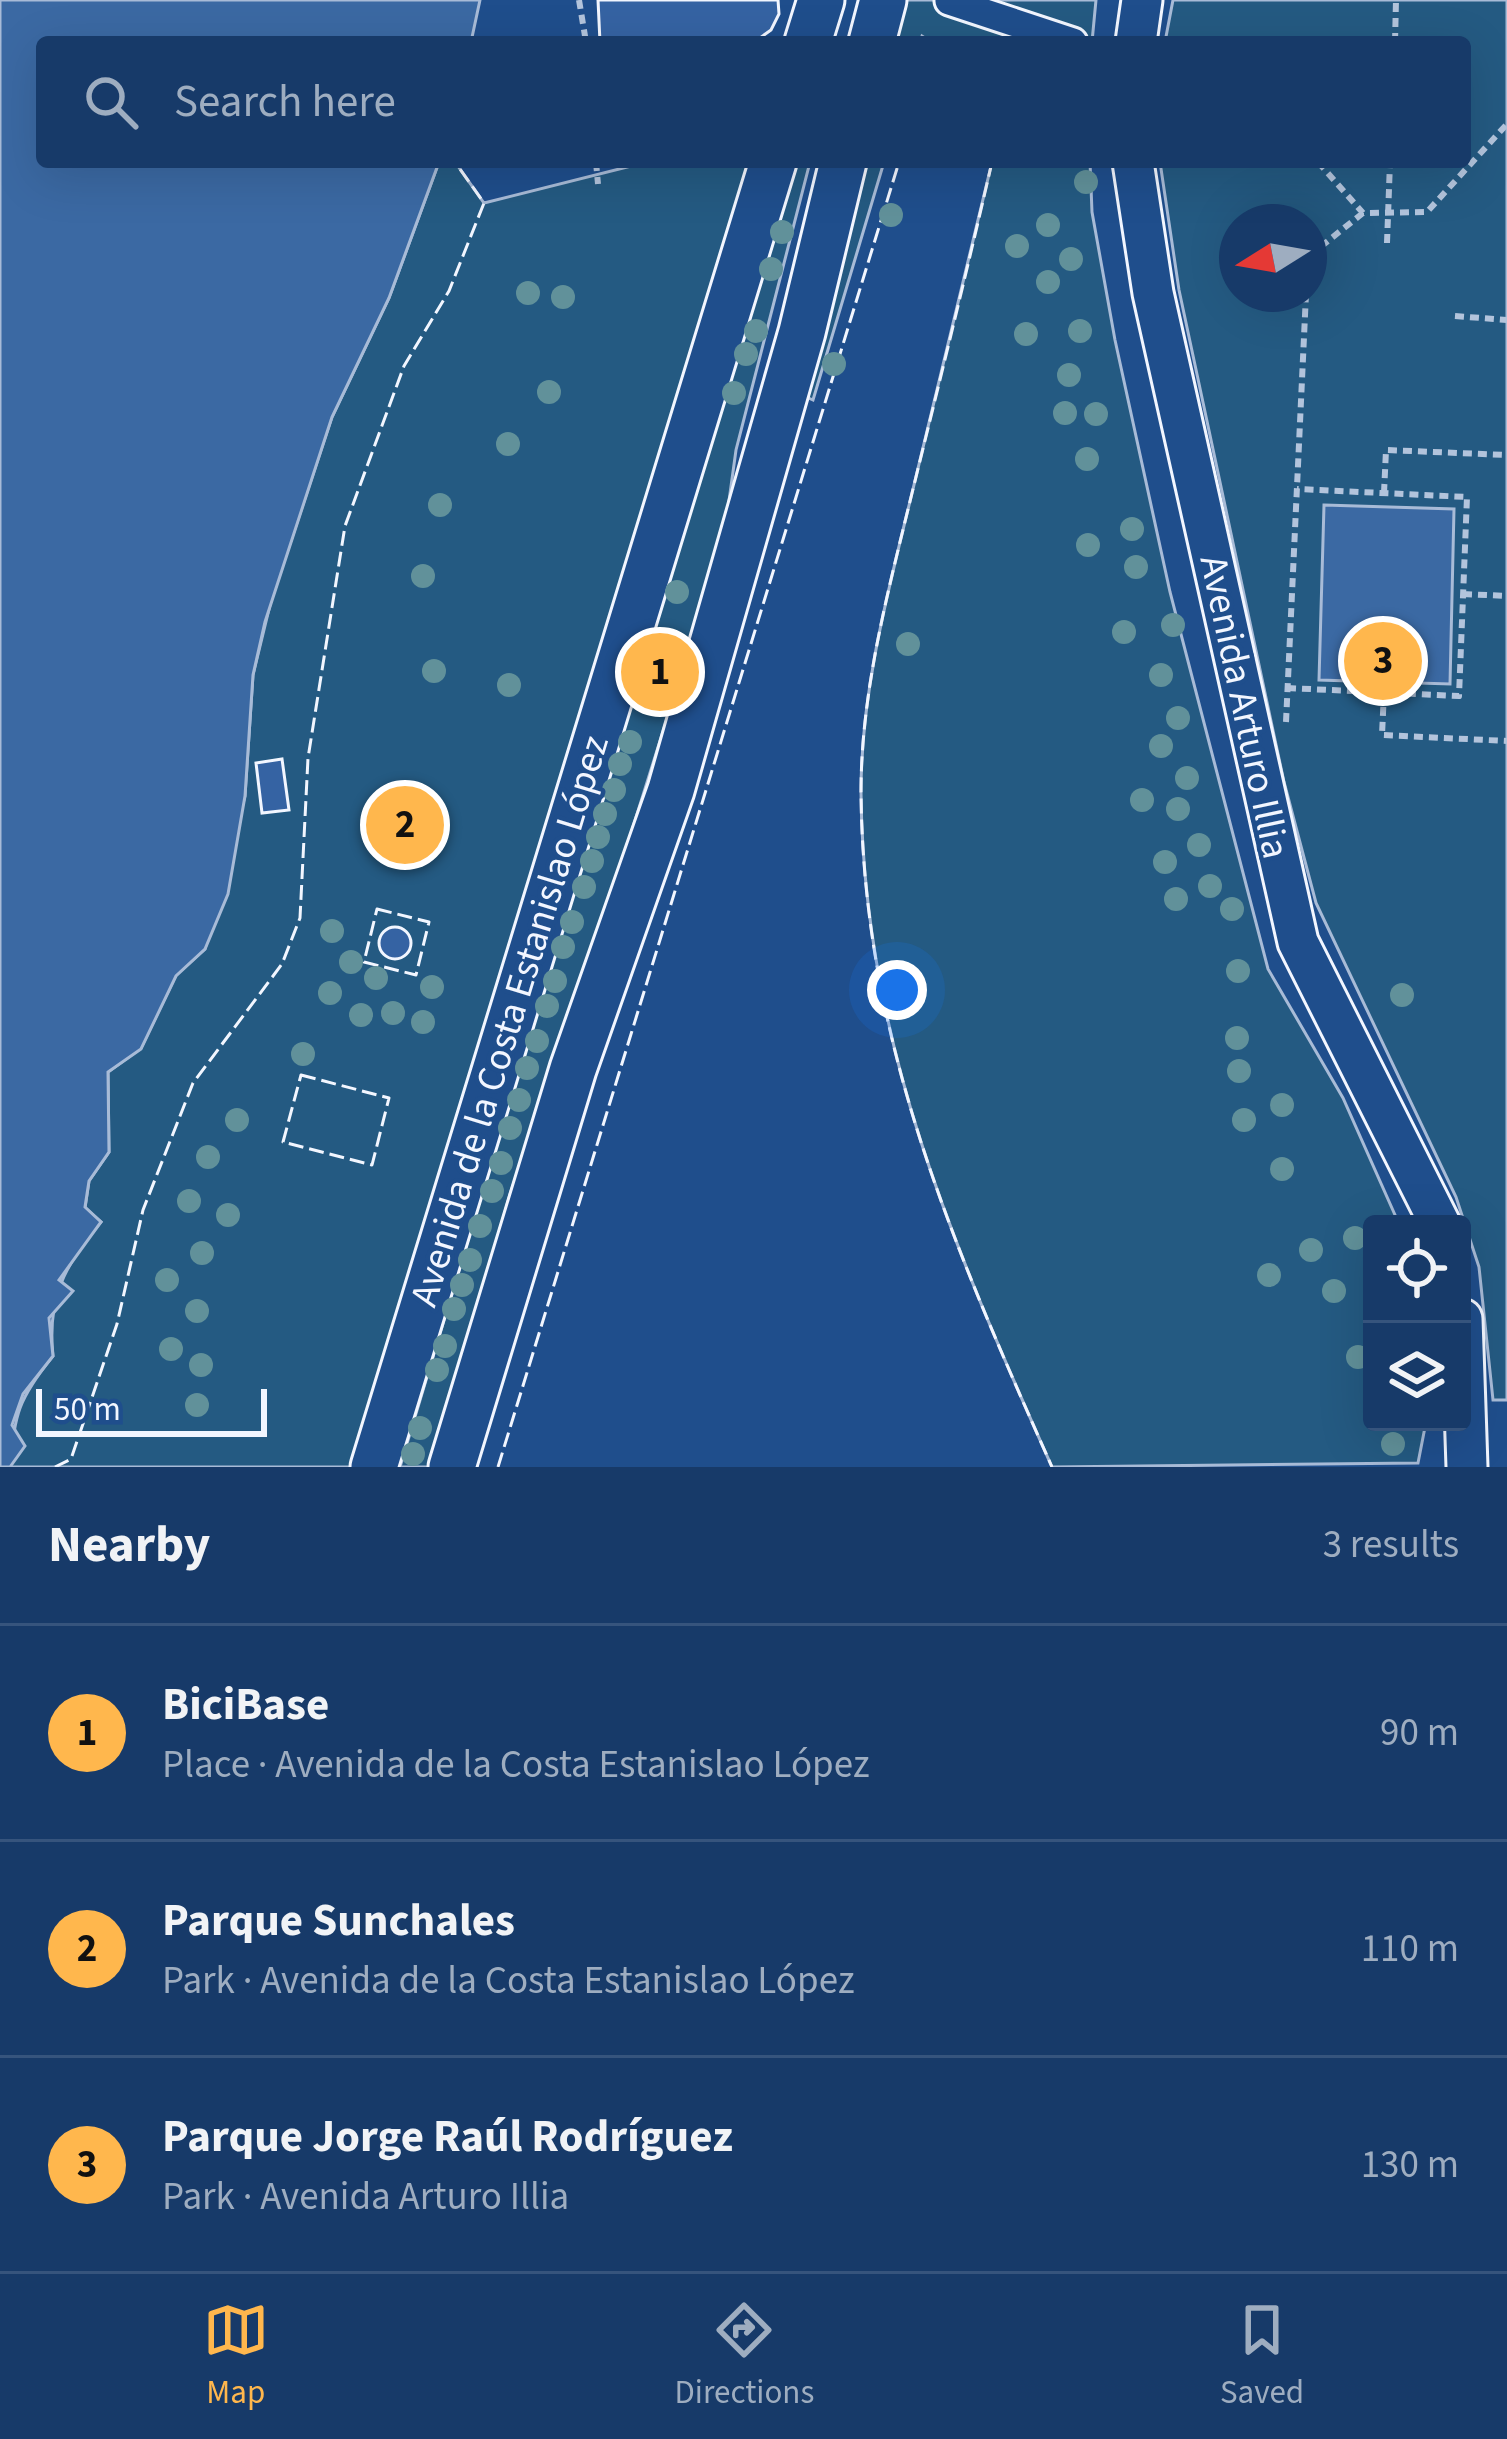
<!DOCTYPE html>
<html lang="en">
<head>
<meta charset="utf-8">
<style>
  body { margin:0; font-family:"Source Sans 3",sans-serif; background:#244571; color:#f1f3f6 }
  .controls { position:absolute; right:36px; bottom:36px; display:grid; overflow:hidden; border-radius:12px; box-shadow:0 12px 48px #0002 }
  .controls button { width:108px; height:108px; display:grid; place-items:center; padding:0; border:0; border-bottom:3px solid #36547d; background:#173a69; color:#f1f3f6; font:60px sans-serif }
  .compass { position:absolute; left:1219px; top:204px; width:108px; height:108px; border-radius:50%; background:#173a69; box-shadow:0 12px 48px #0002; rotate:259deg }
  .scale { position:absolute; left:36px; bottom:30px; width:231px; box-sizing:border-box; padding-left:12px; border:6px solid #f2f6ff; border-top:0; font-size:33px; line-height:42px; white-space:nowrap; color:#f2f6ff; -webkit-text-stroke:9px #1f4e8c; paint-order:stroke }
  .you { position:absolute; left:897px; top:990px; width:42px; height:42px; margin:-30px; border:9px solid #fff; border-radius:50%; background:#1a73e8; box-shadow:0 0 0 18px #1a73e833 }
  .badge { display:grid; place-items:center; width:78px; height:78px; border-radius:50%; background:#ffb74d; color:#111; font-size:39px; font-weight:700 }
  .pin { position:absolute; translate:-50% -50%; border:6px solid #fff; box-shadow:0 3px 12px #0006 }
  .list { margin:0; padding:0; list-style:none }
  h2 { display:flex; justify-content:space-between; align-items:center; height:156px; margin:0; padding:0 48px; font-size:51px }
  h2 small { font-size:39px; font-weight:400; color:#9eadc0 }
  .list li { display:grid; grid-template-columns:78px 1fr auto; gap:36px; align-items:center; box-sizing:border-box; height:216px; padding:0 48px; border-top:3px solid #36547d }
  .list b { display:block; font-size:45px; white-space:nowrap }
  .list p { margin:0; font-size:39px; white-space:nowrap; color:#9eadc0 }
  .list em { font-size:39px; font-style:normal; color:#9eadc0 }
  .icon { flex:none; width:66px; height:66px; fill:none; stroke:currentColor; stroke-width:2; stroke-linecap:round; stroke-linejoin:round }
  .map { position:relative; flex:none; width:1507px; height:1467px; overflow:hidden }
  .search { position:absolute; background:#173a69; box-shadow:0 12px 48px #0002; left:36px; right:36px; top:36px; height:132px; display:flex; align-items:center; gap:30px; box-sizing:border-box; padding:0 42px; border-radius:12px; color:#9eadc0; font-size:45px }
  .sheet { height:804px; background:#173a69 }
  nav { display:flex; justify-content:space-around; align-items:center; box-sizing:border-box; height:168px; border-top:3px solid #36547d; background:#173a69; font-size:33px; color:#9eadc0 }
  nav a { display:grid; justify-items:center; gap:6px }
  nav .on { color:#ffb74d }
  .map>svg:first-child { display:block }
</style>
</head>
<body>
<div class="map">
<svg width="1507" height="1467" viewBox="0 0 1507 1467">
  <rect width="100%" height="100%" fill="#1f4e8c"/>
  <!-- green -->
  <path fill="#245a82" stroke="#a8bbd7" stroke-width="3" fill-rule="evenodd" d="M898,0h198l-4,42h-161l-9,-6 -2,6h-33z
    M1173,0h334v1400h-14l-14,-133 -23,-70 -140,-294 -32,-121 -105,-492 -19,-128h305v-120h-300zM1237,222h72v72h-72z
    M439,162h16l29,41 163,-41h126l-399,1305h-364c4,-53 9,-69 43,-111 -6,-57 11,-91 48,-134l-16,-14 4,-27 20,-29 -1,-80 33,-24 35,-73 29,-26 40,-153 8,-121 18,-74 61,-184 57,-119z
    M791,162h19l-74,288 -12,87 -145,462 -68,192 -80,276h-31z
    M855,162h29l-71,238 -18,-8z
    M992,162h98l2,50 23,128 55,252 98,377 75,129 56,126h-27v198h54l-8,41 -366,4c-99,-222 -189,-427 -191,-675 0,-103 28,-204 52,-303 27,-109 53,-218 79,-327z"/>
  <!-- water -->
  <path fill="#3b69a3" stroke="#a8bbd7" stroke-width="3" d="M0,0h480l-9,42h-429v120h397l-50,136 -57,119 -67,205 -12,53 -8,121 -17,98 -23,55 -29,27 -35,73 -33,23 1,80 -20,29 -4,26 16,15 -42,58 14,11 -24,27 4,38 -30,38 -11,31 13,21 -15,21h-10z
    M1324,505l130,4 -4,175 -131,-4z"/>
  <!-- building -->
  <path fill="#3563a3" stroke="#f2f6ff" stroke-width="3" d="M598,0h180l1,14 -8,16 -14,10 -157,2z
    M652,646l24,5 -7,46 -25,-4z
    M282,759l7,51 -27,3 -6,-50z
    M379 943a16 16 0 1 1 32 0a16 16 0 1 1-32 0Z"/>
  <g fill="none" stroke-linecap="round" stroke-linejoin="round">
    <!-- minor casing -->
    <g stroke="#f2f6ff" stroke-width="33">
      <path id="minor" d="M949,1l124,41"/>
    </g>
    <!-- secondary casing -->
    <g stroke="#f2f6ff" stroke-width="45">
      <path id="secondary" d="M1136,42l6,-42
        M1133,162l20,131 145,649 142,282
        M1462,1319l5,148"/>
    </g>
    <!-- primary casing -->
    <g stroke="#f2f6ff" stroke-width="51">
      <path id="primary" d="M808,42l13,-42
        M872,42l11,-42
        M374,1467l399,-1305
        M452,1467l121,-398 98,-279 131,-458 41,-170"/>
    </g>
    <!-- path -->
    <path stroke="#b3c4dc" stroke-width="6" stroke-dasharray="9 6" stroke-linecap="butt" d="M579,0l7,42
      M1395,42l1,-42
      M596,162l2,22
      M1318,162l45,51 64,-1 80,-88
      M1387,243l3,-81
      M1309,256l54,-43
      M1455,316l52,4
      M1384,493l2,-43 121,5
      M1463,594l44,2
      M1287,688l172,8 8,-199 -170,-8
      M1384,692l-2,43 125,6
      M1286,722l20,-428"/>
    <!-- minor -->
    <use href="#minor" stroke="#1f4e8c" stroke-width="27"/>
    <!-- secondary -->
    <use href="#secondary" stroke="#1f4e8c" stroke-width="39"/>
    <!-- primary -->
    <use href="#primary" stroke="#1f4e8c" stroke-width="45"/>
    <!-- fence -->
    <path stroke="#f2f6ff" stroke-width="3" stroke-dasharray="15 6" stroke-linecap="butt" d="M992,162c-25,109 -52,218 -79,327 -24,99 -52,200 -52,303 2,248 92,453 191,675
      M377,909l52,13 -13,53 -52,-13z
      M301,1075l88,23 -17,67 -89,-23z
      M55,1467l16,-8 46,-135 26,-114 50,-127 89,-119 18,-46 8,-160 37,-232 59,-160 45,-75 35,-88 -29,-41
      M498,1467l401,-1305"/>
  </g>
  <!-- trees -->
  <g fill="#61919a">
    <circle cx="1086" cy="182" r="12"/>
    <circle cx="891" cy="215" r="12"/>
    <circle cx="1048" cy="225" r="12"/>
    <circle cx="782" cy="232" r="12"/>
    <circle cx="1017" cy="246" r="12"/>
    <circle cx="1071" cy="259" r="12"/>
    <circle cx="771" cy="269" r="12"/>
    <circle cx="1048" cy="282" r="12"/>
    <circle cx="528" cy="293" r="12"/>
    <circle cx="563" cy="297" r="12"/>
    <circle cx="756" cy="331" r="12"/>
    <circle cx="1080" cy="331" r="12"/>
    <circle cx="1026" cy="334" r="12"/>
    <circle cx="746" cy="354" r="12"/>
    <circle cx="834" cy="364" r="12"/>
    <circle cx="1069" cy="375" r="12"/>
    <circle cx="549" cy="392" r="12"/>
    <circle cx="734" cy="393" r="12"/>
    <circle cx="1065" cy="413" r="12"/>
    <circle cx="1096" cy="414" r="12"/>
    <circle cx="508" cy="444" r="12"/>
    <circle cx="1087" cy="459" r="12"/>
    <circle cx="440" cy="505" r="12"/>
    <circle cx="1132" cy="529" r="12"/>
    <circle cx="1088" cy="545" r="12"/>
    <circle cx="1136" cy="567" r="12"/>
    <circle cx="423" cy="576" r="12"/>
    <circle cx="677" cy="592" r="12"/>
    <circle cx="1173" cy="625" r="12"/>
    <circle cx="1124" cy="632" r="12"/>
    <circle cx="908" cy="644" r="12"/>
    <circle cx="434" cy="671" r="12"/>
    <circle cx="1161" cy="675" r="12"/>
    <circle cx="509" cy="685" r="12"/>
    <circle cx="1178" cy="718" r="12"/>
    <circle cx="630" cy="742" r="12"/>
    <circle cx="1161" cy="746" r="12"/>
    <circle cx="620" cy="764" r="12"/>
    <circle cx="1187" cy="778" r="12"/>
    <circle cx="614" cy="790" r="12"/>
    <circle cx="1142" cy="800" r="12"/>
    <circle cx="1178" cy="809" r="12"/>
    <circle cx="605" cy="814" r="12"/>
    <circle cx="598" cy="837" r="12"/>
    <circle cx="1199" cy="845" r="12"/>
    <circle cx="592" cy="861" r="12"/>
    <circle cx="1165" cy="862" r="12"/>
    <circle cx="1210" cy="886" r="12"/>
    <circle cx="584" cy="887" r="12"/>
    <circle cx="1176" cy="899" r="12"/>
    <circle cx="1232" cy="909" r="12"/>
    <circle cx="572" cy="922" r="12"/>
    <circle cx="332" cy="931" r="12"/>
    <circle cx="563" cy="947" r="12"/>
    <circle cx="351" cy="962" r="12"/>
    <circle cx="1238" cy="971" r="12"/>
    <circle cx="376" cy="978" r="12"/>
    <circle cx="555" cy="981" r="12"/>
    <circle cx="432" cy="987" r="12"/>
    <circle cx="330" cy="993" r="12"/>
    <circle cx="1402" cy="995" r="12"/>
    <circle cx="547" cy="1006" r="12"/>
    <circle cx="393" cy="1013" r="12"/>
    <circle cx="361" cy="1015" r="12"/>
    <circle cx="423" cy="1022" r="12"/>
    <circle cx="1237" cy="1038" r="12"/>
    <circle cx="537" cy="1041" r="12"/>
    <circle cx="303" cy="1054" r="12"/>
    <circle cx="527" cy="1068" r="12"/>
    <circle cx="1239" cy="1071" r="12"/>
    <circle cx="519" cy="1100" r="12"/>
    <circle cx="1282" cy="1105" r="12"/>
    <circle cx="237" cy="1120" r="12"/>
    <circle cx="1244" cy="1120" r="12"/>
    <circle cx="510" cy="1128" r="12"/>
    <circle cx="208" cy="1157" r="12"/>
    <circle cx="501" cy="1163" r="12"/>
    <circle cx="1282" cy="1169" r="12"/>
    <circle cx="492" cy="1191" r="12"/>
    <circle cx="189" cy="1201" r="12"/>
    <circle cx="228" cy="1215" r="12"/>
    <circle cx="480" cy="1226" r="12"/>
    <circle cx="1355" cy="1238" r="12"/>
    <circle cx="1311" cy="1250" r="12"/>
    <circle cx="202" cy="1253" r="12"/>
    <circle cx="470" cy="1260" r="12"/>
    <circle cx="1269" cy="1275" r="12"/>
    <circle cx="167" cy="1280" r="12"/>
    <circle cx="462" cy="1285" r="12"/>
    <circle cx="1334" cy="1291" r="12"/>
    <circle cx="454" cy="1309" r="12"/>
    <circle cx="197" cy="1311" r="12"/>
    <circle cx="445" cy="1346" r="12"/>
    <circle cx="171" cy="1349" r="12"/>
    <circle cx="1358" cy="1357" r="12"/>
    <circle cx="201" cy="1365" r="12"/>
    <circle cx="437" cy="1370" r="12"/>
    <circle cx="197" cy="1405" r="12"/>
    <circle cx="420" cy="1428" r="12"/>
    <circle cx="1393" cy="1444" r="12"/>
    <circle cx="413" cy="1454" r="12"/>
  </g>
  <g text-anchor="middle" dominant-baseline="central" stroke-width="9" stroke-linejoin="round" paint-order="stroke">
    <!-- street labels -->
    <g font-size="39" fill="#f2f6ff" stroke="#1f4e8c">
      <text transform="translate(1244 707) rotate(78)">Avenida Arturo Illia</text>
      <text transform="translate(510 1021) rotate(-73)">Avenida de la Costa Estanislao López</text>
    </g>
  </g>
</svg>
<div class="controls">
<button><svg class="icon" aria-label="locate" viewBox="0 0 24 24"><circle cx="12" cy="12" r="6"/><path d="M12 2v4M12 18v4M2 12h4M18 12h4"/></svg></button>
<button><svg class="icon" aria-label="layers" viewBox="0 0 24 24"><path d="M12 4l9 5-9 5-9-5zM3 14l9 5 9-5"/></svg></button>
</div>
<svg class="compass" viewBox="-18 -18 36 36"><path d="M0-13l5 13h-10z" fill="#e53935"/><path d="M0 13l5-13h-10z" fill="#9eadc0"/></svg>
<div class="scale">50 m</div>
<div class="you"></div>
<div class="pin badge" style="left:660px;top:672px">1</div>
<div class="pin badge" style="left:405px;top:825px">2</div>
<div class="pin badge" style="left:1383px;top:661px">3</div>
<div class="search"><svg class="icon" aria-label="search" viewBox="0 0 24 24"><circle cx="10" cy="10" r="6"/><path d="M15 15l6 6"/></svg>Search here</div>
</div>
<section class="sheet">
<h2>Nearby<small>3 results</small></h2>
<ul class="list">
<li><span class="badge">1</span><div><b>BiciBase</b><p>Place · Avenida de la Costa Estanislao López</p></div><em>90 m</em></li>
<li><span class="badge">2</span><div><b>Parque Sunchales</b><p>Park · Avenida de la Costa Estanislao López</p></div><em>110 m</em></li>
<li><span class="badge">3</span><div><b>Parque Jorge Raúl Rodríguez</b><p>Park · Avenida Arturo Illia</p></div><em>130 m</em></li>
</ul>
</section>
<nav>
<a class="on"><svg class="icon" aria-label="map" viewBox="0 0 24 24"><path d="M3 6l6-2 6 2 6-2v14l-6 2-6-2-6 2zM9 4v14M15 6v14"/></svg>Map</a>
<a><svg class="icon" aria-label="directions" viewBox="0 0 24 24"><path d="M12 3l9 9-9 9-9-9zM9 14v-3h6M13 9l2 2-2 2"/></svg>Directions</a>
<a><svg class="icon" aria-label="saved" viewBox="0 0 24 24"><path d="M7 4h10v16l-5-4-5 4z"/></svg>Saved</a>
</nav>
</body>
</html>
